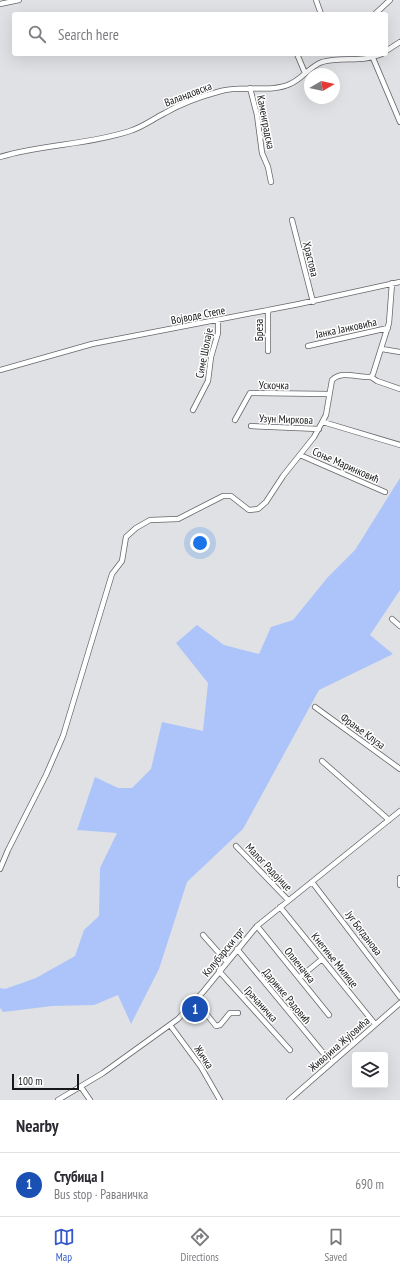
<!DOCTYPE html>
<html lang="en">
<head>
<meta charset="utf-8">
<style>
  body { margin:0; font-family:"PT Sans Narrow",sans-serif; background:#f7f7f7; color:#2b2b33 }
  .controls { position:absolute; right:12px; bottom:12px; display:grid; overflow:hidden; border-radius:4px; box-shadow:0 4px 16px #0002 }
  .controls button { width:36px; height:36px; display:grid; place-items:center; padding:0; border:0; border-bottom:1px solid #e1e1e2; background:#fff; color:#2b2b33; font:20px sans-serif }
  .compass { position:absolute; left:304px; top:68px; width:36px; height:36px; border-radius:50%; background:#fff; box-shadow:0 4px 16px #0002; rotate:81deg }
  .scale { position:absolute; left:12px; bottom:10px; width:67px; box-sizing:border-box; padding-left:4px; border:2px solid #18181a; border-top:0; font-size:11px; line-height:14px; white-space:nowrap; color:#18181a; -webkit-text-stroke:3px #fff; paint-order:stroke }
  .you { position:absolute; left:200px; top:543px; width:14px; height:14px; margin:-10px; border:3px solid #fff; border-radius:50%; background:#1a73e8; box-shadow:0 0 0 6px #1a73e833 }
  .badge { display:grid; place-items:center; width:26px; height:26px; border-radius:50%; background:#3659ca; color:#fff; font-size:13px; font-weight:700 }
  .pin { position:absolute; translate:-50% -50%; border:2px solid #fff; box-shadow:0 1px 4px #0006 }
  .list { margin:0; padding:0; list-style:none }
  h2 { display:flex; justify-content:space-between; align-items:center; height:52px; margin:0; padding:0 16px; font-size:17px }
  h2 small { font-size:13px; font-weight:400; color:#7c7c81 }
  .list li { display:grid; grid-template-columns:26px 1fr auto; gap:12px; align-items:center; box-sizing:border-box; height:64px; padding:0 16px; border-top:1px solid #e1e1e2 }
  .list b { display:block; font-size:15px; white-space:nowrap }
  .list p { margin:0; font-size:13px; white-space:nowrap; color:#7c7c81 }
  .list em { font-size:13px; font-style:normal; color:#7c7c81 }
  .icon { flex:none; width:22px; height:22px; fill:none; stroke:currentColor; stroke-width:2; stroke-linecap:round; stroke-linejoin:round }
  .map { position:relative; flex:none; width:400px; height:1100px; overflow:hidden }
  .search { position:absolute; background:#fff; box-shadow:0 4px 16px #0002; left:12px; right:12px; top:12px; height:44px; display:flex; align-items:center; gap:10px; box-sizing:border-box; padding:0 14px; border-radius:4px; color:#7c7c81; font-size:15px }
  .sheet { height:116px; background:#fff }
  nav { display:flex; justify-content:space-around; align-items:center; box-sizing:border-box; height:56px; border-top:1px solid #e1e1e2; background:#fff; font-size:11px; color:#7c7c81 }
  nav a { display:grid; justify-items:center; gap:2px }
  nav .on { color:#3659ca }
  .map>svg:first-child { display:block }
</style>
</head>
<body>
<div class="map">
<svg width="400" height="1100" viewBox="0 0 400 1100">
  <rect width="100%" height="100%" fill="#dfe1e4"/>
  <!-- green -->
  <path fill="#adc4fa" d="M400,478v112l-30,45 23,19 -74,36 -76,139 -56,53 -28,87 -28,55 -13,-29 -24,10 -42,1 -49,6 -3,-4v-20l5,1 31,-11 39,-22 9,-26 15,-14 1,-48 17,-35 -40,-3 18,-53 23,11h14l19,-19 11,-47 41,9 5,-48 -32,-40 21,-18 27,20 35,9 12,-27 22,-7 35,-43 27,-27z"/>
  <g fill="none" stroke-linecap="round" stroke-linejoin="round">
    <!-- minor casing -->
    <g stroke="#656669" stroke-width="6">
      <path id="minor" d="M316,0l5,14
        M0,4l19,-4
        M375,14l15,-14
        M386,51l14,-9
        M297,54l8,19
        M373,58l27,64
        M250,88l7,27 5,38 6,14 3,15
        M0,157c42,-13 88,-12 130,-26 13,-4 23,-12 35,-18 17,-10 37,-17 56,-22 22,-6 50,2 69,-7 12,-5 19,-17 32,-22 20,-6 39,1 60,-8
        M292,220l21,82
        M308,346l80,-18
        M382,349l18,3
        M268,351v-41
        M0,370l92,-26 207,-40 101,-22
        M371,377l6,4 23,8
        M193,410l15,-29 3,-24 7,-24v-13
        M235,420l15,-27 79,1
        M323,422l77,23
        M251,426l68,3
        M300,455l85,37
        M392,619l8,7
        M315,707l85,62
        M322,761l67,59
        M236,846l52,54
        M0,869l8,-19 38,-75 17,-39 49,-162 10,-13 4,-24 10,-9 14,-8 28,-1 45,-23h8l18,14 9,-1 8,-7 17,-26 31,-39 12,-22 6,-35c10,-10 26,-2 39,-3l2,-3 16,-51 3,-40
        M400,878v7
        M312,882l88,115
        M280,907l95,117
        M257,926l72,89
        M203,935l24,27
        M237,949l87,105
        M219,971l71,79
        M299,978l23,-19
        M196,1001l20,25 4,-1 10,-12h8
        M170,1025l31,42 19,33
        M81,1087l9,13
        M58,1100l45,-27 75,-54 25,-27 54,-66 143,-115
        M289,1100l111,-97"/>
    </g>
    <!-- minor -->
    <use href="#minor" stroke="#fff" stroke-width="4.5"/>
  </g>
  <g text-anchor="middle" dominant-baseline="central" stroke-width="3" stroke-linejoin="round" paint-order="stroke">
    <!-- street labels -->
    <g font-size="11" fill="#18181a" stroke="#fff">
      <text transform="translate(188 94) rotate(-21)">Валандовска</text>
      <text transform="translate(266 122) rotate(79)">Каменградска</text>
      <text transform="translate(311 259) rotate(76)">Храстова</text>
      <text transform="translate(198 315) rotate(-11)">Војводе Степе</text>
      <text transform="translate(346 328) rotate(-12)">Јанка Јанковића</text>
      <text transform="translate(259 330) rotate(-90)">Бреза</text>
      <text transform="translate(204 353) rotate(-79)">Симе Шолаје</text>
      <text transform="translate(274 385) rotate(1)">Ускочка</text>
      <text transform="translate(286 419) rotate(2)">Узун Миркова</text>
      <text transform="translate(346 465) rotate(24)">Соње Маринковић</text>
      <text transform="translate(363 731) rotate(36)">Фрање Клуза</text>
      <text transform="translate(269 867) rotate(46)">Малог Радојице</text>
      <text transform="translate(364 933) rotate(53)">Југ Богданова</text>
      <text transform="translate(223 952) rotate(-51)">Колубарски трг</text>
      <text transform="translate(335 960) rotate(51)">Кнегиње Милице</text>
      <text transform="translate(300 965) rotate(51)">Опленачка</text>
      <text transform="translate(287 996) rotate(50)">Даринке Радовић</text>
      <text transform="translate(261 1004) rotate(48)">Грачаничка</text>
      <text transform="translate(339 1044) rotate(-41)">Живојина Жујовића</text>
      <text transform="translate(204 1057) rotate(56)">Жичка</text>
    </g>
  </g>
</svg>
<div class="controls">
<button><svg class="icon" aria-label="layers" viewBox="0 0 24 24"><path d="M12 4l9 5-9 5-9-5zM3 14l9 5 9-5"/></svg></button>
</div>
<svg class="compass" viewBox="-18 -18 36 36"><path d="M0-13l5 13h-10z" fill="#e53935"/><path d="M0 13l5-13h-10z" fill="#7c7c81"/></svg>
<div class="scale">100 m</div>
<div class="you"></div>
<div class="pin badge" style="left:195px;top:1009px;background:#1a4fb4">1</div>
<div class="search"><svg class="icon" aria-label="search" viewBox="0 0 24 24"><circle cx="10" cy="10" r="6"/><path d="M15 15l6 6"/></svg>Search here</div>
</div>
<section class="sheet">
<h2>Nearby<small></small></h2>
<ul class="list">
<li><span class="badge" style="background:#1a4fb4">1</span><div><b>Стубица I</b><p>Bus stop · Раваничка</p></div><em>690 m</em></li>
</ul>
</section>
<nav>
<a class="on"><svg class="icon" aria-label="map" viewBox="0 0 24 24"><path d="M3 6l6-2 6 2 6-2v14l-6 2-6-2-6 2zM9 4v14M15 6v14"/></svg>Map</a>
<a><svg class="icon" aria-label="directions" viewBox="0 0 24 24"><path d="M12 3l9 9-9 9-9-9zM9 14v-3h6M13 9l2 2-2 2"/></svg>Directions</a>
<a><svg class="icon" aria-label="saved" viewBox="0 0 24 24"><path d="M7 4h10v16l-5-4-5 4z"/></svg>Saved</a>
</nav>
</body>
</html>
